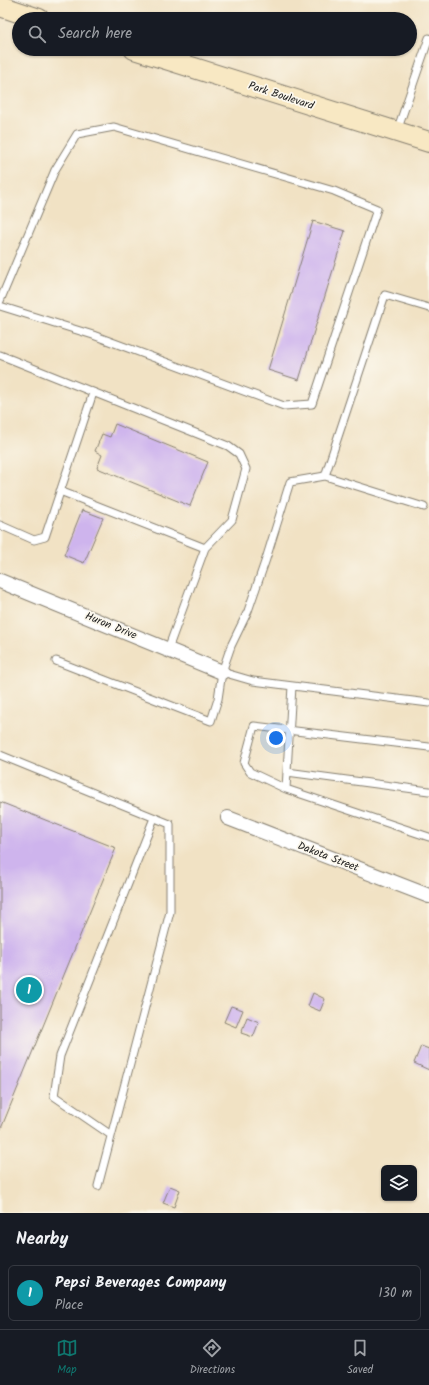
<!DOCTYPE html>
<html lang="en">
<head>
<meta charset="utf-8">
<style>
  body { margin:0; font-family:Kalam,sans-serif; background:#20242c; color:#f1f3f6 }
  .controls { position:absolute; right:12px; bottom:12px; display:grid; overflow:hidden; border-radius:6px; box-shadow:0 1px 3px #0004 }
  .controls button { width:36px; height:36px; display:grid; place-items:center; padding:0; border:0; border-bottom:1px solid #363941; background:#171b24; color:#f1f3f6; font:20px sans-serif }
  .you { position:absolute; left:276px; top:738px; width:14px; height:14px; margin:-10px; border:3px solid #fff; border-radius:50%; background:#1a73e8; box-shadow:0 0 0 6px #1a73e833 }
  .badge { display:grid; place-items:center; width:26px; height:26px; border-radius:50%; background:#0f766e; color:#fff; font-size:13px; font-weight:700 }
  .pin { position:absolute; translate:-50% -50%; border:2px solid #fff; box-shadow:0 1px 4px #0006 }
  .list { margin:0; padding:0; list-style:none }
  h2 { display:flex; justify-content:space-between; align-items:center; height:52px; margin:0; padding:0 16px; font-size:17px }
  h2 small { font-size:13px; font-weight:400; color:#9ea1a6 }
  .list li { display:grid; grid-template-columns:26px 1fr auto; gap:12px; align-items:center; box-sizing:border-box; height:56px; margin:0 8px 8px; padding:0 8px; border:1px solid #363941; border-radius:6px }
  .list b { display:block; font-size:15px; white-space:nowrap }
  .list p { margin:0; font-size:13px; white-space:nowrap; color:#9ea1a6 }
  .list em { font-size:13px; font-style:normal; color:#9ea1a6 }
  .icon { flex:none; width:22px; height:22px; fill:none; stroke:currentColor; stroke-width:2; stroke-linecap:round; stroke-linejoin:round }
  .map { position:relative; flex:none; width:429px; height:1213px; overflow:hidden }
  .search { position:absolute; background:#171b24; box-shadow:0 1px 3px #0004; left:12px; right:12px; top:12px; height:44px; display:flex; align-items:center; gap:10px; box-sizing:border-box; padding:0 14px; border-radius:22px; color:#9ea1a6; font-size:15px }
  .sheet { height:116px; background:#171b24 }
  nav { display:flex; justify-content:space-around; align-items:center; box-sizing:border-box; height:56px; border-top:1px solid #363941; background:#171b24; font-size:11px; color:#9ea1a6 }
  nav a { display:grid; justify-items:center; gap:2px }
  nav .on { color:#0f766e }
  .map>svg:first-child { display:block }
</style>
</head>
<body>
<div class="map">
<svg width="429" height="1213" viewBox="0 0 429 1213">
  <rect width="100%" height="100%" fill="#fbf7ec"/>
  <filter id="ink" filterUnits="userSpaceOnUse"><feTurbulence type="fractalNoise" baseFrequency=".025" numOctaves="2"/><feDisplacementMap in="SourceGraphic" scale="8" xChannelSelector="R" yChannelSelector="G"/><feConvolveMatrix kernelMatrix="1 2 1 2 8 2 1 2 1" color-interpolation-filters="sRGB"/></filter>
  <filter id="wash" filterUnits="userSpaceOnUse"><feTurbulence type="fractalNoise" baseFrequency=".012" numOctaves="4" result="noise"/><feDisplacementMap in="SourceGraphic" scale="16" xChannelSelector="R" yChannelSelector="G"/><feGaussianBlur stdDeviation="0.9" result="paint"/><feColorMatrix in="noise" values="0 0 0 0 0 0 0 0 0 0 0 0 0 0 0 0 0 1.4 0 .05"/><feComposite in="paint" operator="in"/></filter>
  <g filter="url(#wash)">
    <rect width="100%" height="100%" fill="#f1e2c4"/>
    <g id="blocks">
      <!-- building -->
      <path fill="#ceb4ed" d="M313,221l32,10 -46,149 -31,-10z
        M115,424l93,38 -18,44 -93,-38 5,-13 -7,-4 7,-17 8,3z
        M82,510l21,8 -19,45 -20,-8z
        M0,802l116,46 -116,283z
        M313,993l12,6 -5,12 -12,-5z
        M231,1006l12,4 -7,17 -12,-5z
        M247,1017l12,5 -6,15 -12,-4z
        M421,1046l8,3v21l-15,-7z
        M170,1186l10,4 -6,17 -11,-4z"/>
    </g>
  </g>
  <g filter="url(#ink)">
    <use href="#blocks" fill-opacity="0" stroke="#867f70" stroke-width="1"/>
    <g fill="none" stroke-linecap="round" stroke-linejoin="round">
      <!-- service casing -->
      <g stroke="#867f70" stroke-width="9">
        <path id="service" d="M397,131l32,-93
          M0,301l55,-131 22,-36 37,-7 220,64 43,18 -65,195 -28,2 -191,-71 -93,-29
          M0,355l228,91 11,8 7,15 -14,51 -27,28 -37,101
          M325,476l60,-181 44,13
          M60,491l145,57
          M0,525l34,15 11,-3 48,-144
          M56,661l155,60 7,-22 4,-27 9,-26 17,-35 18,-52 24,-77 35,-6 99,31
          M222,672l31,9 176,22
          M429,747l-175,-21 -10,37 6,9 36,17 143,48
          M0,755l170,69v88l-72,274
          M287,772l142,19
          M286,789l6,-103
          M111,1135l-57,-39 6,-40 94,-238"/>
      </g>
      <!-- minor casing -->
      <g stroke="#867f70" stroke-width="16">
        <path id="minor" d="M0,581l222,91
          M228,818l201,78"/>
      </g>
      <!-- secondary casing -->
      <g stroke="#867f70" stroke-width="22">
        <path id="secondary" d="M0,6l39,13
          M134,49l295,93"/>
      </g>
      <!-- service -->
      <use href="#service" stroke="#fff" stroke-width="7"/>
      <!-- minor -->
      <use href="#minor" stroke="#fff" stroke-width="14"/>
      <!-- secondary -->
      <use href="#secondary" stroke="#f8e8c3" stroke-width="20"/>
    </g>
  </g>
  <g text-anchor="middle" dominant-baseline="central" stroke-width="3.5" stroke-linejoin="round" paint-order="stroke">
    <!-- street labels -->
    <g font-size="11" fill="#1c1c1c" stroke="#fbf7ec">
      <text transform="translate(281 96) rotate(18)">Park Boulevard</text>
      <text transform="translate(111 626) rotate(22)">Huron Drive</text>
      <text transform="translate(328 857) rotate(21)">Dakota Street</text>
    </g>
  </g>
</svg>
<div class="controls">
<button><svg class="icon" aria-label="layers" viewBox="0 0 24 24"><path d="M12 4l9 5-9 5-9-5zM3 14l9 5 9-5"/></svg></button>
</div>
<div class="you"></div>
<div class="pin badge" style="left:29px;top:990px;background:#0f9aa8">1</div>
<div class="search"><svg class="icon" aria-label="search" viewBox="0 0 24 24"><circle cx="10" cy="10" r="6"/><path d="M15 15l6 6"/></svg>Search here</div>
</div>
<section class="sheet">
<h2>Nearby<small></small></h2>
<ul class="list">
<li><span class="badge" style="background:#0f9aa8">1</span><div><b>Pepsi Beverages Company</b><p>Place</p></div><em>130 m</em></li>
</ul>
</section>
<nav>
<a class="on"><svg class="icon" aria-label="map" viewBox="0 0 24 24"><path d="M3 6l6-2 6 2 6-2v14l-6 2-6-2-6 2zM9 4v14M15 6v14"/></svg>Map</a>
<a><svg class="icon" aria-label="directions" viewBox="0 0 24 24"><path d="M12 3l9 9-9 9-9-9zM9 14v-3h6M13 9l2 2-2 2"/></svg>Directions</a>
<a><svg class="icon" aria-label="saved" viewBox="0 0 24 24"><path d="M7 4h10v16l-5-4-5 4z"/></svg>Saved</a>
</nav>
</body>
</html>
